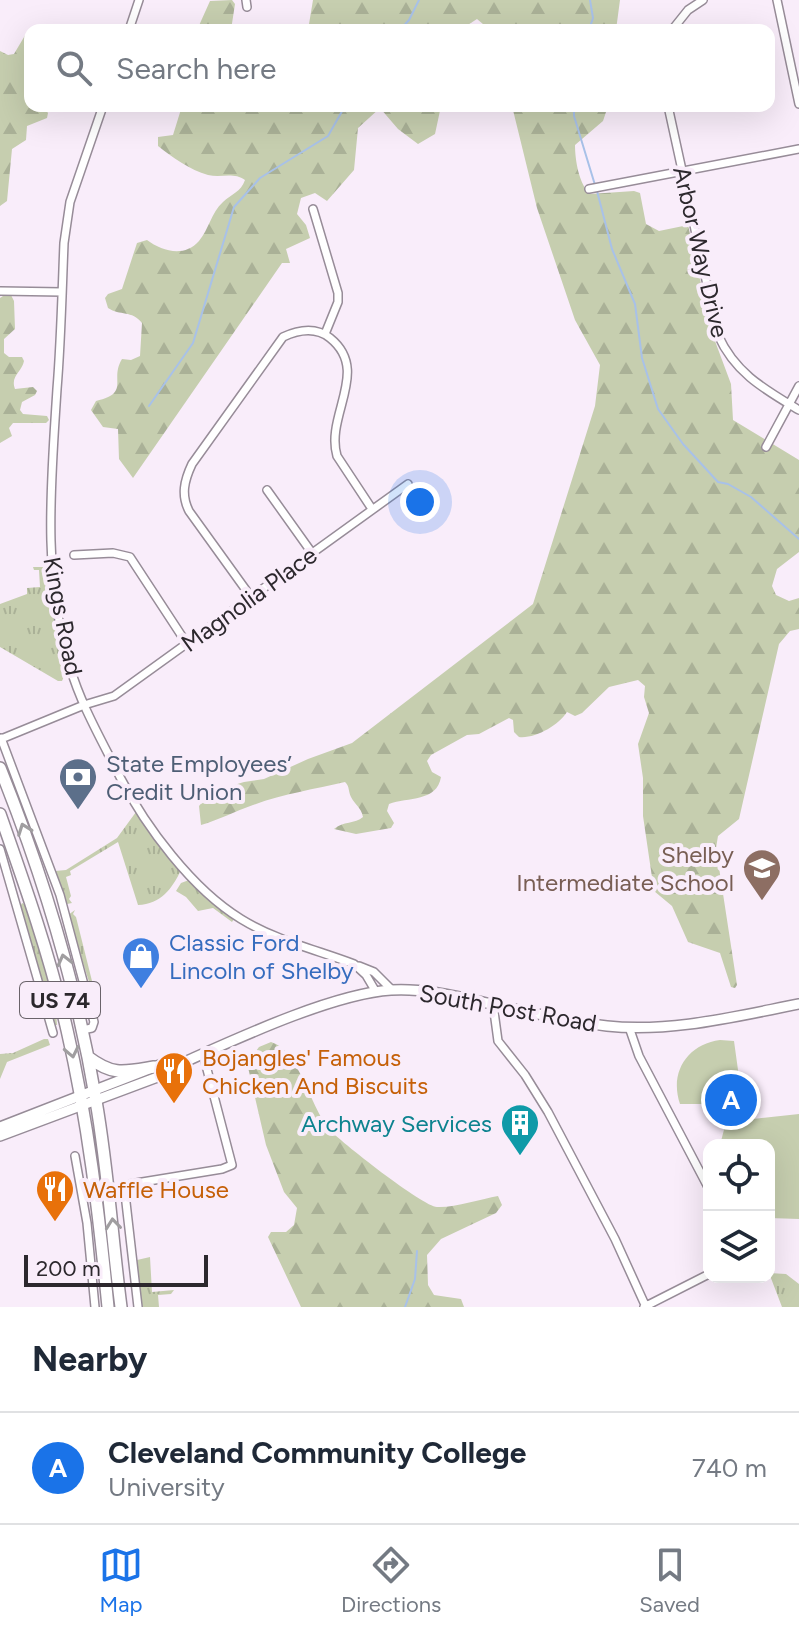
<!DOCTYPE html>
<html lang="en">
<head>
<meta charset="utf-8">
<style>
  body { margin:0; font-family:Figtree,sans-serif; background:#f6f6f7; color:#1f2937 }
  .controls { position:absolute; right:24px; bottom:24px; display:grid; overflow:hidden; border-radius:16px; box-shadow:0 8px 32px #0002 }
  .controls button { width:72px; height:72px; display:grid; place-items:center; padding:0; border:0; border-bottom:2px solid #e0e1e3; background:#fff; color:#1f2937; font:40px sans-serif }
  .scale { position:absolute; left:24px; bottom:20px; width:184px; box-sizing:border-box; padding-left:8px; border:4px solid #2c282d; border-top:0; font-size:22px; line-height:28px; white-space:nowrap; color:#2c282d; -webkit-text-stroke:6px #f9edfa; paint-order:stroke }
  .you { position:absolute; left:420px; top:502px; width:28px; height:28px; margin:-20px; border:6px solid #fff; border-radius:50%; background:#1a73e8; box-shadow:0 0 0 12px #1a73e833 }
  .badge { display:grid; place-items:center; width:52px; height:52px; border-radius:50%; background:#1a73e8; color:#fff; font-size:26px; font-weight:700 }
  .pin { position:absolute; translate:-50% -50%; border:4px solid #fff; box-shadow:0 2px 8px #0006 }
  .list { margin:0; padding:0; list-style:none }
  h2 { display:flex; justify-content:space-between; align-items:center; height:104px; margin:0; padding:0 32px; font-size:34px }
  h2 small { font-size:26px; font-weight:400; color:#747a83 }
  .list li { display:grid; grid-template-columns:52px 1fr auto; gap:24px; align-items:center; box-sizing:border-box; height:112px; padding:0 32px; border-top:2px solid #e0e1e3 }
  .list b { display:block; font-size:30px; white-space:nowrap }
  .list p { margin:0; font-size:26px; white-space:nowrap; color:#747a83 }
  .list em { font-size:26px; font-style:normal; color:#747a83 }
  .icon { flex:none; width:44px; height:44px; fill:none; stroke:currentColor; stroke-width:2; stroke-linecap:round; stroke-linejoin:round }
  .map { position:relative; flex:none; width:799px; height:1307px; overflow:hidden }
  .search { position:absolute; background:#fff; box-shadow:0 8px 32px #0002; left:24px; right:24px; top:24px; height:88px; display:flex; align-items:center; gap:20px; box-sizing:border-box; padding:0 28px; border-radius:16px; color:#747a83; font-size:30px }
  .sheet { height:216px; background:#fff }
  nav { display:flex; justify-content:space-around; align-items:center; box-sizing:border-box; height:112px; border-top:2px solid #e0e1e3; background:#fff; font-size:22px; color:#747a83 }
  nav a { display:grid; justify-items:center; gap:4px }
  nav .on { color:#1a73e8 }
  .map>svg:first-child { display:block }
</style>
</head>
<body>
<div class="map">
<svg width="799" height="1307" viewBox="0 0 799 1307">
  <defs>
    <pattern id="grass-tufts" width="24" height="20" patternUnits="userSpaceOnUse" patternTransform="scale(2)"><rect width="24" height="20" fill="#c6ceaf"/><path d="M3 7l-1-3M5 7V3M7 7l1-3M15 17l-1-3M17 17v-4M19 17l1-3" fill="none" stroke="#aab197"/></pattern>
    <pattern id="forest-firs" width="22" height="20" patternUnits="userSpaceOnUse" patternTransform="scale(2)"><rect width="22" height="20" fill="#c6ceaf"/><path d="M5 1l3.5 6h-7zM16 11l3.5 6h-7z" fill="#aab197"/></pattern>
  </defs>
  <rect width="100%" height="100%" fill="#f9edfa"/>
  <!-- grass -->
  <path fill="url(#grass-tufts)" d="M33,567h10l4,6 19,99 -4,9h-4l-58,-34v-43l27,-10v-6l13,-1 -1,-17h-5z
    M136,812l45,58c-9,19 -20,34 -43,35l-20,-63 -48,29 1,4 -5,2 5,19 -2,3 3,4 -5,1 -12,-33 11,-1 51,-32z
    M189,880l41,35 4,4 -2,3 -19,-14 -15,3 -12,-14 -10,-6 5,-8z
    M22,903l6,3 27,92 2,27h-3l-34,-118z
    M75,910l-2,4 3,3 16,64 -2,4 -22,-70z
    M44,1039h4l2,6 -43,17 -7,17v-25l13,-1z
    M150,1257l2,35 22,-2 -3,4 -13,1 1,12h-18l-4,-47z
    M769,1273l17,1 13,10v23h-17z"/>
  <!-- forest -->
  <path fill="url(#forest-firs)" d="M232,0l3,4 -4,26h-34l13,-29z
    M313,0h307l-4,30h-126l-13,-11 -17,11h-152z
    M27,32h3v74h13l5,7 -1,5 -20,8 -1,14 -14,9 -5,52 -7,5v-155l8,4 6,-1z
    M182,106h259l-6,28 -17,10 -20,-15 -18,-21 -22,20 -4,42 -27,31 -12,-8 -14,5 -4,16 9,11 4,13 -24,11 4,14h-8l-149,215 -14,-19 -1,-30 -15,-2 -12,-17 5,-9c35,-8 13,-21 26,-42l9,1 9,-4 2,-33c-10,-13 -22,-7 -34,-15l-3,-10 3,-4 14,-5 15,-46 10,-3c15,11 37,18 52,1 10,-12 12,-28 24,-39 8,-8 18,-10 22,-22 -11,-8 -24,-2 -37,-5 -18,-5 -36,-18 -50,-29v-9l15,-2z
    M512,106h96l-5,15 -28,24c0,15 4,39 15,49l44,-3 6,2 6,31 13,7 29,-6 24,108 19,51 2,36 66,40v92l-22,17 -5,17 4,9 13,6 10,-3v31l-9,2 -11,13 -40,175 -21,17 -2,12 21,137 -2,3 -4,-1 -11,-34 -32,-11 -16,-36 -18,-15 -11,-75v-38l-5,-34 11,-31 -5,-16 1,-11 -7,-6 -29,7 -27,26 -7,3 -8,-4c-8,13 -32,27 -48,25l-5,-5 -1,-12 -4,-2 -30,16 -12,1 -36,20 -4,6 5,11 9,5c-4,25 -33,20 -52,27l-2,7 7,12 -3,5 -35,6 -22,-5c9,-8 21,-5 29,-12 -2,-10 -8,-12 -12,-20 -3,-6 -1,-10 -6,-15 -30,7 -62,12 -92,23 -18,6 -34,15 -52,20l-2,-19 12,-14 33,-10 20,-3 44,-20 44,-16 181,-139 62,-198 5,-41 -25,-45 -38,-112z
    M6,294l5,1 3,6 1,28 -11,10v14l5,4h13l2,4c-2,11 -14,15 -9,28l18,-2 4,4 -2,4 -13,7 -2,8 3,4 24,2 2,4 -3,3h-33l-4,5 3,8 -12,7v-145z
    M271,1042c27,7 40,65 57,86 11,13 96,79 109,79 17,1 44,-8 61,-11l4,9 -6,8 -55,26 -14,16 1,30 6,10 27,4 3,8h-163l-33,-70 3,-5h15l8,-7 3,-17 -13,-16 -18,-47 -19,-82 12,-16z"/>
  <!-- park -->
  <path fill="#c6ceaf" d="M720,1040l14,1 8,58 -4,5h-58c-11,-32 8,-60 40,-64z
    M799,1114v105l-30,-1v-73h-49l6,-23z"/>
  <g fill="none" stroke-linecap="round" stroke-linejoin="round">
    <!-- stream -->
    <path stroke="#a8c1e8" stroke-width="2" d="M400,30l9,-10 10,-20
      M589,30l4,-12 -3,-18
      M574,106v10l21,69
      M597,191l15,58 23,55 7,54 16,51 25,35 35,38 10,2 23,13 48,42
      M149,406l44,-63 41,-136 26,-29 68,-42 17,-30
      M405,1307l10,-28 2,-28"/>
    <!-- minor casing -->
    <g stroke="#978c98" stroke-width="10">
      <path id="minor" d="M246,0l1,7
        M777,0l22,104
        M129,30l10,-30
        M672,30l16,-20 15,-10
        M103,106l-33,96 -6,41c-2,49 -3,98 -7,146 -6,96 -15,184 13,278 11,38 32,74 50,110 26,50 72,112 121,142 34,21 76,31 113,45l12,11 10,17
        M668,106l50,229c17,38 46,54 81,75
        M589,189l210,-40
        M313,209l25,84v9l-13,32
        M0,291l62,1
        M766,447l33,-61
        M267,490l45,63
        M74,555l39,-2 17,4 57,87
        M251,597l-62,-86c-8,-16 -5,-30 3,-47l91,-127c15,-7 33,-10 47,1 41,33 -5,77 7,118l35,53
        M1,738l59,157 34,127 -2,6 -10,2
        M1,739l83,-34 30,-9 294,-212
        M0,849l53,184
        M359,966l15,6 18,18
        M493,1004l5,37 27,34 23,37 67,127 31,68
        M629,1027l10,29 70,133
        M75,1156l12,67 8,84
        M138,1307l-14,-122 98,-16 10,-4 -29,-111
        M644,1307l65,-33"/>
    </g>
    <!-- major casing -->
    <g stroke="#978c98" stroke-width="12">
      <path id="major" d="M0,1127l167,-65 13,2
        M0,1136l171,-64 9,-8c56,-25 152,-70 211,-74 32,-2 65,6 96,13 40,9 79,18 120,23 63,7 130,-10 192,-22"/>
    </g>
    <!-- highway casing -->
    <g stroke="#978c98" stroke-width="14">
      <path id="highway" d="M0,768c43,107 77,219 96,333 12,68 16,137 25,206
        M0,814c25,71 50,142 67,216 21,91 32,184 41,277
        M88,1057c25,19 36,15 66,10"/>
    </g>
    <!-- minor -->
    <use href="#minor" stroke="#fff" stroke-width="7"/>
    <!-- major -->
    <use href="#major" stroke="#fff" stroke-width="9"/>
    <!-- highway -->
    <use href="#highway" stroke="#fff" stroke-width="11"/>
  </g>
  <!-- one-way arrows -->
  <defs><path id="oneway-chevron" d="M-2-3.5L2.5 0L-2 3.5" fill="none" stroke-width="1.6" stroke-linecap="round" stroke-linejoin="round" transform="scale(2)"/></defs>
  <g stroke="#a09ea0">
    <use href="#oneway-chevron" transform="translate(24 829) rotate(-110)"/>
    <use href="#oneway-chevron" transform="translate(64 960) rotate(-104)"/>
    <use href="#oneway-chevron" transform="translate(72 1052) rotate(78)"/>
    <use href="#oneway-chevron" transform="translate(113 1224) rotate(-96)"/>
  </g>
  <!-- icons -->
  <defs>
    <g id="bank-pin" transform="scale(2)"><path d="M0 17L-7.5 6A9.5 9.5 0 1 1 7.5 6Z" fill="#5c6f8a" stroke="#f9edfa"/><path d="M-6-4H6V4H-6ZM0-2.3a2.3 2.3 0 1 0 0 4.6a2.3 2.3 0 1 0 0-4.6Z" fill="#fff"/></g>
    <g id="school-pin" transform="scale(2)"><path d="M0 17L-7.5 6A9.5 9.5 0 1 1 7.5 6Z" fill="#8d6e63" stroke="#f9edfa"/><path d="M0-5L7-2L0 1L-7-2ZM-4 1L0 2.5L4 1V4Q0 6-4 4Z" fill="#fff"/></g>
    <g id="shop-pin" transform="scale(2)"><path d="M0 17L-7.5 6A9.5 9.5 0 1 1 7.5 6Z" fill="#3f7fe0" stroke="#f9edfa"/><path d="M-5-2.5h2.3a2.7 3.5 0 0 1 5.4 0H5L5.5 6h-11ZM-1.5-2.5h3a1.5 2.3 0 0 0-3 0Z" fill="#fff"/></g>
    <g id="restaurant-pin" transform="scale(2)"><path d="M0 17L-7.5 6A9.5 9.5 0 1 1 7.5 6Z" fill="#e8710a" stroke="#f9edfa"/><path d="M-5-6h1v4h1v-4h1v4h1v-4h1v5L-1.5 .5V6h-2V.5L-5-1ZM5-6V6H3V1.5H1.5Q1.5-4 5-6Z" fill="#fff"/></g>
    <g id="building-pin" transform="scale(2)"><path d="M0 17L-7.5 6A9.5 9.5 0 1 1 7.5 6Z" fill="#0f9aa8" stroke="#f9edfa"/><path d="M-4-6H4V6H1V3H-1V6H-4ZM-2.5-4.3h1.7v1.8h-1.7ZM.8-4.3h1.7v1.8H.8ZM-2.5-1h1.7V.8h-1.7ZM.8-1h1.7V.8H.8Z" fill="#fff"/></g>
  </defs>
  <g fill-rule="evenodd">
    <use href="#bank-pin" x="78" y="777"/>
    <use href="#school-pin" x="762" y="868"/>
    <use href="#shop-pin" x="141" y="956"/>
    <use href="#restaurant-pin" x="174" y="1071"/>
    <use href="#building-pin" x="520" y="1123"/>
    <use href="#restaurant-pin" x="55" y="1189"/>
  </g>
  <g text-anchor="middle" dominant-baseline="central" stroke-width="8" stroke-linejoin="round" paint-order="stroke">
    <!-- shield labels -->
    <rect fill="#f9edfa" stroke="#6a636a" stroke-width="2" x="20" y="982" width="80" height="36" rx="6"/>
    <g font-size="22" font-weight="bold" fill="#2c282d">
      <text x="60" y="1000">US 74</text>
    </g>
    <!-- street labels -->
    <g font-size="24" fill="#2c282d" stroke="#f9edfa">
      <text transform="translate(701 252) rotate(77)">Arbor Way Drive</text>
      <text transform="translate(249 599) rotate(-36)">Magnolia Place</text>
      <text transform="translate(63 616) rotate(79)">Kings Road</text>
      <text transform="translate(508 1008) rotate(10)">South Post Road</text>
    </g>
    <!-- service labels -->
    <g font-size="24" fill="#4e5e75" stroke="#f9edfa" text-anchor="start">
      <text x="106" y="763">State Employees’<tspan x="106" dy="28">Credit Union</tspan></text>
    </g>
    <!-- education labels -->
    <g font-size="24" fill="#785e54" stroke="#f9edfa" text-anchor="end">
      <text x="734" y="854">Shelby<tspan x="734" dy="28">Intermediate School</tspan></text>
    </g>
    <!-- shop labels -->
    <g font-size="24" fill="#366cbe" stroke="#f9edfa" text-anchor="start">
      <text x="169" y="942">Classic Ford<tspan x="169" dy="28">Lincoln of Shelby</tspan></text>
    </g>
    <!-- food labels -->
    <g font-size="24" fill="#c56008" stroke="#f9edfa" text-anchor="start">
      <text x="202" y="1057">Bojangles' Famous<tspan x="202" dy="28">Chicken And Biscuits</tspan></text>
      <text x="83" y="1189">Waffle House</text>
    </g>
    <!-- culture labels -->
    <g font-size="24" fill="#0d838f" stroke="#f9edfa" text-anchor="end">
      <text x="492" y="1123">Archway Services</text>
    </g>
  </g>
</svg>
<div class="controls">
<button><svg class="icon" aria-label="locate" viewBox="0 0 24 24"><circle cx="12" cy="12" r="6"/><path d="M12 2v4M12 18v4M2 12h4M18 12h4"/></svg></button>
<button><svg class="icon" aria-label="layers" viewBox="0 0 24 24"><path d="M12 4l9 5-9 5-9-5zM3 14l9 5 9-5"/></svg></button>
</div>
<div class="scale">200 m</div>
<div class="you"></div>
<div class="pin badge" style="left:731px;top:1100px">A</div>
<div class="search"><svg class="icon" aria-label="search" viewBox="0 0 24 24"><circle cx="10" cy="10" r="6"/><path d="M15 15l6 6"/></svg>Search here</div>
</div>
<section class="sheet">
<h2>Nearby<small></small></h2>
<ul class="list">
<li><span class="badge">A</span><div><b>Cleveland Community College</b><p>University</p></div><em>740 m</em></li>
</ul>
</section>
<nav>
<a class="on"><svg class="icon" aria-label="map" viewBox="0 0 24 24"><path d="M3 6l6-2 6 2 6-2v14l-6 2-6-2-6 2zM9 4v14M15 6v14"/></svg>Map</a>
<a><svg class="icon" aria-label="directions" viewBox="0 0 24 24"><path d="M12 3l9 9-9 9-9-9zM9 14v-3h6M13 9l2 2-2 2"/></svg>Directions</a>
<a><svg class="icon" aria-label="saved" viewBox="0 0 24 24"><path d="M7 4h10v16l-5-4-5 4z"/></svg>Saved</a>
</nav>
</body>
</html>
